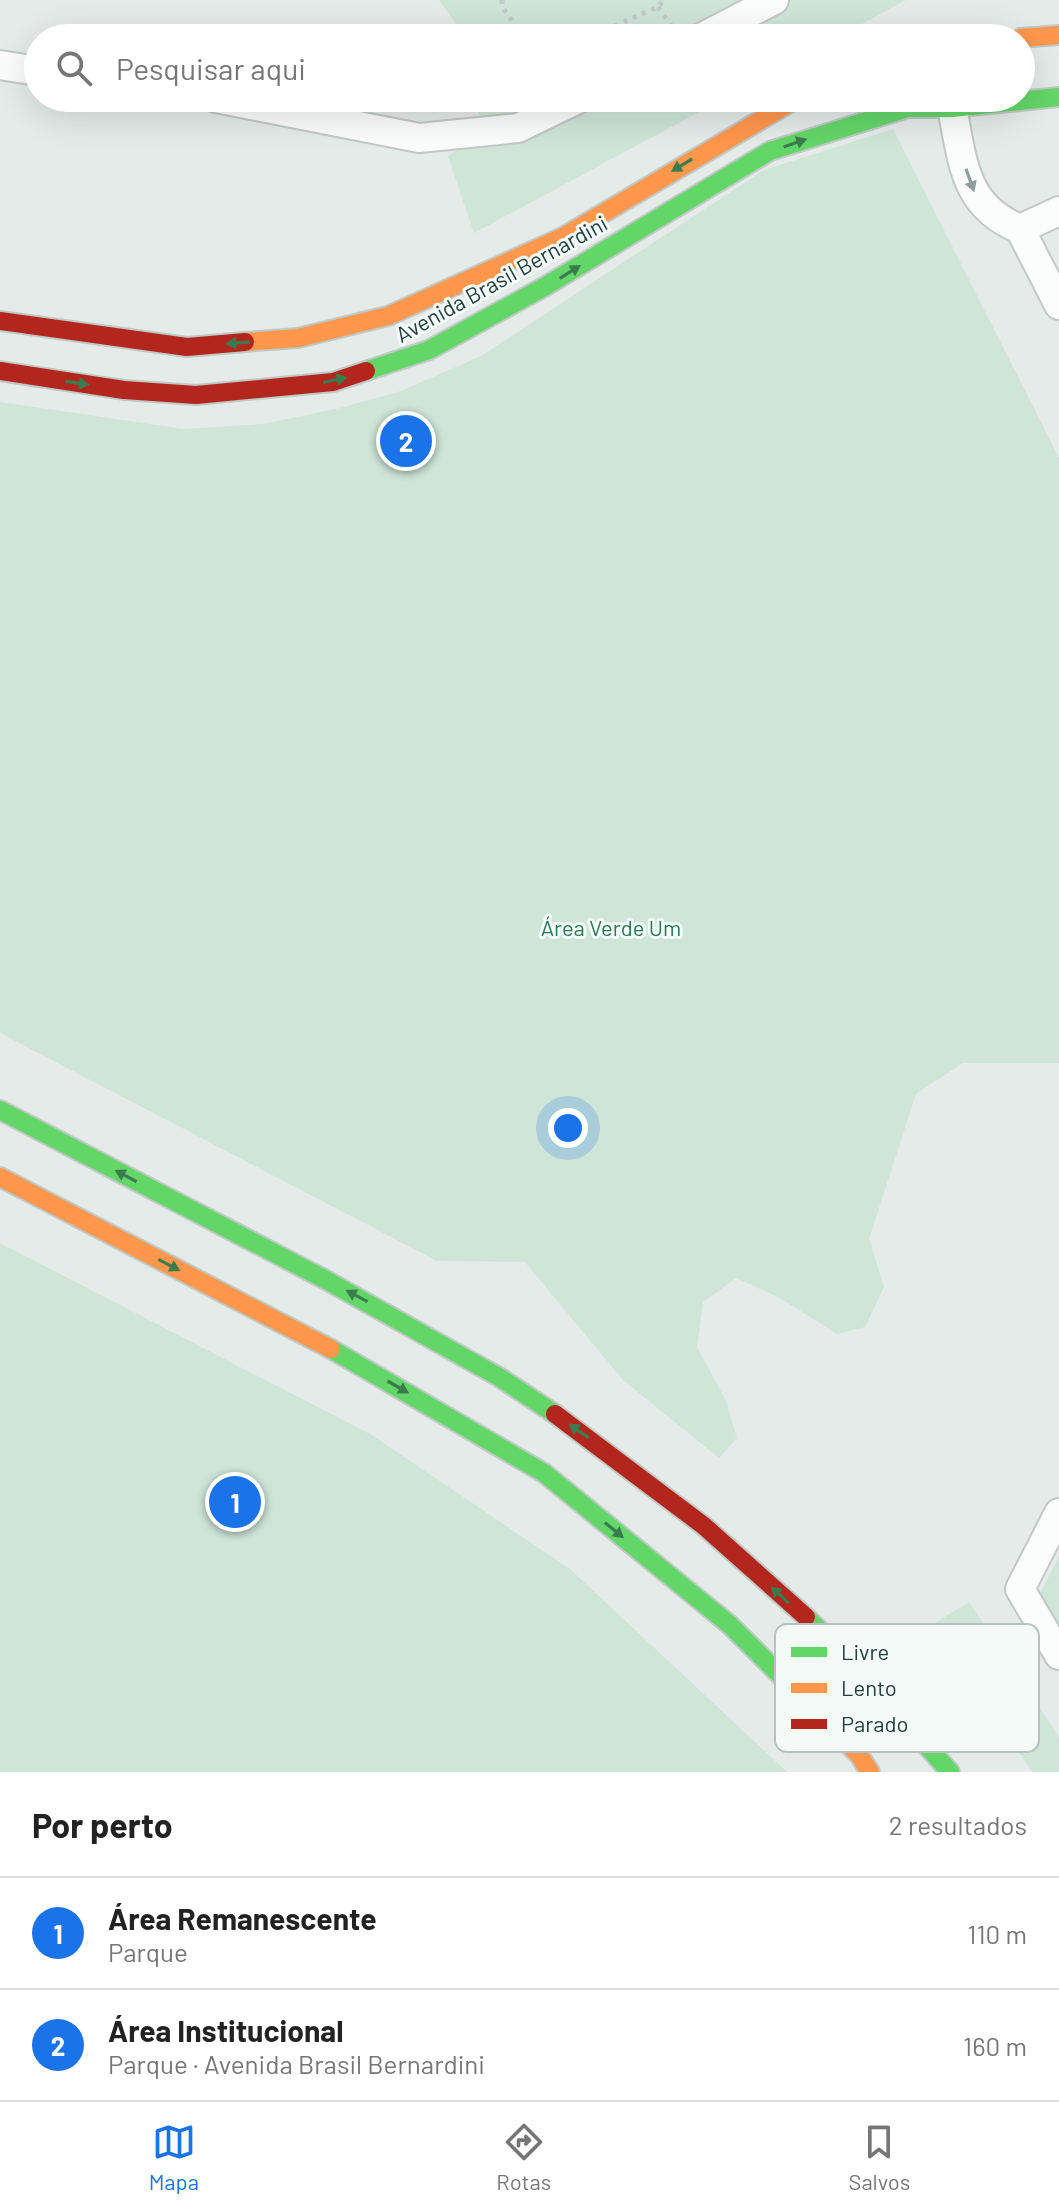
<!DOCTYPE html>
<html lang="pt">
<head>
<meta charset="utf-8">
<style>
  body { margin:0; font-family:Barlow,sans-serif; background:#f2f2f2; color:#222 }
  .you { position:absolute; left:568px; top:1128px; width:28px; height:28px; margin:-20px; border:6px solid #fff; border-radius:50%; background:#1a73e8; box-shadow:0 0 0 12px #1a73e833 }
  .badge { display:grid; place-items:center; width:52px; height:52px; border-radius:50%; background:#1a73e8; color:#fff; font-size:26px; font-weight:700 }
  .pin { position:absolute; translate:-50% -50%; border:4px solid #fff; box-shadow:0 2px 8px #0006 }
  .list { margin:0; padding:0; list-style:none }
  h2 { display:flex; justify-content:space-between; align-items:center; height:104px; margin:0; padding:0 32px; font-size:34px }
  h2 small { font-size:26px; font-weight:400; color:#767676 }
  .list li { display:grid; grid-template-columns:52px 1fr auto; gap:24px; align-items:center; box-sizing:border-box; height:112px; padding:0 32px; border-top:2px solid #e0e0e0 }
  .list b { display:block; font-size:30px; white-space:nowrap }
  .list p { margin:0; font-size:26px; white-space:nowrap; color:#767676 }
  .list em { font-size:26px; font-style:normal; color:#767676 }
  .icon { flex:none; width:44px; height:44px; fill:none; stroke:currentColor; stroke-width:2; stroke-linecap:round; stroke-linejoin:round }
  .map { position:relative; flex:none; width:1059px; height:1772px; overflow:hidden }
  .search { position:absolute; background:#fff; box-shadow:0 8px 32px #0002; left:24px; right:24px; top:24px; height:88px; display:flex; align-items:center; gap:20px; box-sizing:border-box; padding:0 28px; border-radius:44px; color:#767676; font-size:30px }
  .sheet { height:328px; background:#fff }
  nav { display:flex; justify-content:space-around; align-items:center; box-sizing:border-box; height:112px; border-top:2px solid #e0e0e0; background:#fff; font-size:22px; color:#767676 }
  nav a { display:grid; justify-items:center; gap:4px }
  nav .on { color:#1a73e8 }
  .map>svg:first-child { display:block }
</style>
</head>
<body>
<div class="map">
<svg width="1059" height="1772" viewBox="0 0 1059 1772">
  <rect width="100%" height="100%" fill="#e5ebe9"/>
  <!-- green -->
  <path fill="#cee5d8" d="M439,0h467l-70,38h-377l-5,-17z
    M475,98h250l-251,135 -26,-77 36,-24z
    M893,129l166,329v605h-96l-47,31 -47,145 15,48 -19,40 -28,7 -57,-36 -44,-20 -33,24 -6,45 28,52 12,39 -18,20 -96,-78 -98,-118 -88,-1 -437,-228v-631l184,27 79,-5 77,-16 61,-17 80,-35 283,-186z
    M0,1243l370,191 200,135 217,203h-787z
    M1059,1557v76l-19,-40z
    M969,1602l90,135v35h-26l-39,-53 -74,-87z"/>
  <g fill="none" stroke-linecap="round" stroke-linejoin="round">
    <!-- street casing -->
    <g stroke="#c2c8c6" stroke-width="32">
      <path id="street" d="M701,38l73,-38
        M0,65l38,6
        M216,98l203,40 99,-10 62,-30
        M952,108c11,53 11,98 68,121l39,-18
        M1020,229l39,76
        M1059,1513l-39,76 39,66"/>
    </g>
    <!-- fast casing -->
    <g stroke="#c0c9c6" stroke-width="22">
      <path id="fast" d="M366,371l63,-21 115,-63 226,-136 138,-43h44l107,-11
        M0,1110l326,170 173,97 56,37
        M331,1349l213,124 186,152 53,53
        M806,1617l52,51 92,104"/>
    </g>
    <!-- slow casing -->
    <g stroke="#c0c9c6" stroke-width="22">
      <path id="slow" d="M1021,38l38,-3
        M245,342l53,-4 90,-22 175,-79 235,-139
        M0,1177l331,172
        M783,1678l76,77 11,17"/>
    </g>
    <!-- jam casing -->
    <g stroke="#c0c9c6" stroke-width="22">
      <path id="jam" d="M0,321l187,26 58,-5
        M0,371l124,19 72,5 137,-13 33,-11
        M555,1414l149,112 102,91"/>
    </g>
    <!-- path -->
    <path stroke="#c2cbc9" stroke-width="5" stroke-dasharray="4 6" stroke-linecap="butt" d="M502,0v7l22,30 5,1
      M658,7l17,24
      M587,38l71,-31 5,-7"/>
    <!-- street -->
    <use href="#street" stroke="#fbfcfc" stroke-width="28"/>
    <!-- fast -->
    <use href="#fast" stroke="#63d668" stroke-width="18"/>
    <!-- slow -->
    <use href="#slow" stroke="#ff974d" stroke-width="18"/>
    <!-- jam -->
    <use href="#jam" stroke="#b3261e" stroke-width="18"/>
  </g>
  <!-- one-way arrows -->
  <defs><path id="oneway-solid" d="M-6-.8H1V-3.2L6.5 0L1 3.2V.8H-6Z" transform="scale(2)"/></defs>
  <g fill="#3b7c4e">
    <use href="#oneway-solid" transform="translate(795 143) rotate(-19)"/>
    <use href="#oneway-solid" transform="translate(682 165) rotate(149)"/>
    <use href="#oneway-solid" transform="translate(570 272) rotate(-32)"/>
    <use href="#oneway-solid" transform="translate(238 343) rotate(176)"/>
    <use href="#oneway-solid" transform="translate(335 380) rotate(-12)"/>
    <use href="#oneway-solid" transform="translate(77 383) rotate(9)"/>
    <use href="#oneway-solid" transform="translate(126 1176) rotate(-152)"/>
    <use href="#oneway-solid" transform="translate(169 1265) rotate(28)"/>
    <use href="#oneway-solid" transform="translate(357 1296) rotate(-152)"/>
    <use href="#oneway-solid" transform="translate(398 1387) rotate(30)"/>
    <use href="#oneway-solid" transform="translate(579 1431) rotate(-145)"/>
    <use href="#oneway-solid" transform="translate(614 1530) rotate(39)"/>
    <use href="#oneway-solid" transform="translate(780 1595) rotate(-137)"/>
  </g>
  <use fill="#8e9e9c" href="#oneway-solid" transform="translate(970 180) rotate(70)"/>
  <g text-anchor="middle" dominant-baseline="central" stroke-width="6" stroke-linejoin="round" paint-order="stroke">
    <!-- street labels -->
    <g font-size="22" fill="#21403c" stroke="#f4faf7">
      <text transform="translate(501 278) rotate(-29)">Avenida Brasil Bernardini</text>
    </g>
    <!-- park labels -->
    <g font-size="22" fill="#297954" stroke="#f4faf7">
      <text x="611" y="927">Área Verde Um</text>
    </g>
  </g>
  <!-- legend -->
  <rect x="775" y="1624" width="264" height="128" rx="12" fill="#f4faf7" stroke="#b5c2bf" stroke-width="2"/>
  <rect x="791" y="1647" width="36" height="10" fill="#63d668"/>
  <rect x="791" y="1683" width="36" height="10" fill="#ff974d"/>
  <rect x="791" y="1719" width="36" height="10" fill="#b3261e"/>
  <g font-size="22" fill="#21403c">
    <text x="841" y="1660">Livre</text>
    <text x="841" y="1696">Lento</text>
    <text x="841" y="1732">Parado</text>
  </g>
</svg>
<div class="you"></div>
<div class="pin badge" style="left:235px;top:1502px">1</div>
<div class="pin badge" style="left:406px;top:441px">2</div>
<div class="search"><svg class="icon" aria-label="search" viewBox="0 0 24 24"><circle cx="10" cy="10" r="6"/><path d="M15 15l6 6"/></svg>Pesquisar aqui</div>
</div>
<section class="sheet">
<h2>Por perto<small>2 resultados</small></h2>
<ul class="list">
<li><span class="badge">1</span><div><b>Área Remanescente</b><p>Parque</p></div><em>110 m</em></li>
<li><span class="badge">2</span><div><b>Área Institucional</b><p>Parque · Avenida Brasil Bernardini</p></div><em>160 m</em></li>
</ul>
</section>
<nav>
<a class="on"><svg class="icon" aria-label="map" viewBox="0 0 24 24"><path d="M3 6l6-2 6 2 6-2v14l-6 2-6-2-6 2zM9 4v14M15 6v14"/></svg>Mapa</a>
<a><svg class="icon" aria-label="directions" viewBox="0 0 24 24"><path d="M12 3l9 9-9 9-9-9zM9 14v-3h6M13 9l2 2-2 2"/></svg>Rotas</a>
<a><svg class="icon" aria-label="saved" viewBox="0 0 24 24"><path d="M7 4h10v16l-5-4-5 4z"/></svg>Salvos</a>
</nav>
</body>
</html>
